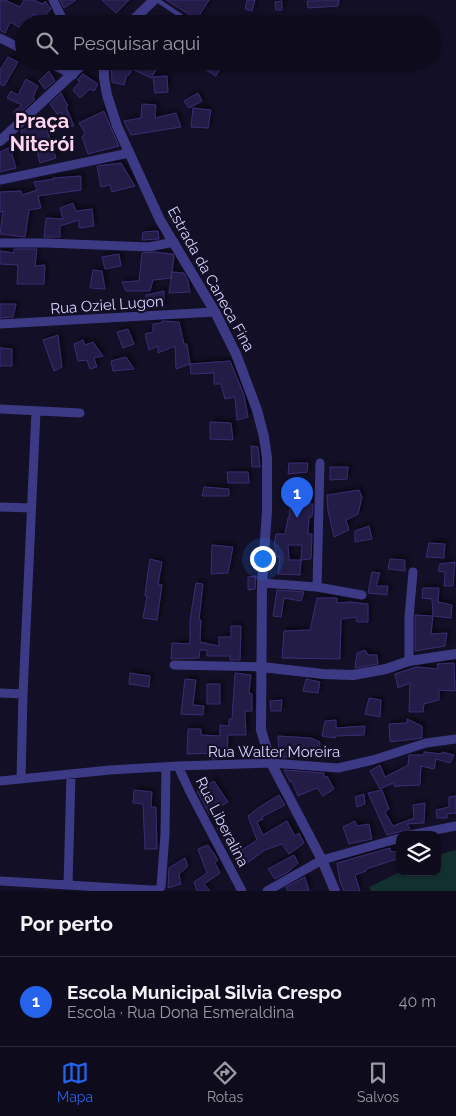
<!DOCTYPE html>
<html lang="pt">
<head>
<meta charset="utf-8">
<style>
  body { margin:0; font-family:Raleway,sans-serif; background:#1c1929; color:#f1f3f6 }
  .controls { position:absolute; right:15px; bottom:15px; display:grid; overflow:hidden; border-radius:10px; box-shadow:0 1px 4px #0004 }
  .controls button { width:45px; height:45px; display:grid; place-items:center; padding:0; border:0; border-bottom:1px solid #2e2b3b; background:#0e0b1c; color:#f1f3f6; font:25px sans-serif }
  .you { position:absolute; left:262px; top:558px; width:18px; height:18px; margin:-12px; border:4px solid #fff; border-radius:50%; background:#1a73e8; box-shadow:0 0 0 8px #1a73e833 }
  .badge { display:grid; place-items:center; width:32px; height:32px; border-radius:50%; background:#2563eb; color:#fff; font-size:16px; font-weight:700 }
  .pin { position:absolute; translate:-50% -41px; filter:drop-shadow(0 1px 2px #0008) }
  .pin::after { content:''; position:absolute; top:26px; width:18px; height:15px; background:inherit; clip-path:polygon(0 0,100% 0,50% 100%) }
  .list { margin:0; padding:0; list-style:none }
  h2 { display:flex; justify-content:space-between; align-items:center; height:65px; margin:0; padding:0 20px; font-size:21px }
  h2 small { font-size:16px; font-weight:400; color:#9b9ba3 }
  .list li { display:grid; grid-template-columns:32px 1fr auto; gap:15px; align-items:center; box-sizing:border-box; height:90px; padding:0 20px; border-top:1px solid #2e2b3b }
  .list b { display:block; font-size:19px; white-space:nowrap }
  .list p { margin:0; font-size:16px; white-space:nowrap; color:#9b9ba3 }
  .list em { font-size:16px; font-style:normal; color:#9b9ba3 }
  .icon { flex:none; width:28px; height:28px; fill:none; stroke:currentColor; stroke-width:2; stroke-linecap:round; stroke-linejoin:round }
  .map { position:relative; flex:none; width:456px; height:891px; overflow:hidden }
  .search { position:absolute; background:#0e0b1c; box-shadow:0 1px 4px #0004; left:15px; right:15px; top:15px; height:55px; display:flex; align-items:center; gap:12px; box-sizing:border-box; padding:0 18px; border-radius:28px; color:#9b9ba3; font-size:19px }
  .sheet { height:155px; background:#0e0b1c }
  nav { display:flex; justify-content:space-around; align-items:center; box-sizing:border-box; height:70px; border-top:1px solid #2e2b3b; background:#0e0b1c; font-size:14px; color:#9b9ba3 }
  nav a { display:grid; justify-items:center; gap:2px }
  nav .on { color:#2563eb }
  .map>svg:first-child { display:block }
</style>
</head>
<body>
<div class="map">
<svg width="456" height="891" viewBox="0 0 456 891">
  <defs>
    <filter id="shadow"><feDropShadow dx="2.5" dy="-2.5" stdDeviation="2.5" flood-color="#0009"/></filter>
  </defs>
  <rect width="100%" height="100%" fill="#130f26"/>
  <!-- green -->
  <path fill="#12302f" d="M456,850v41h-85l-2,-4 31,-15h37v-17z"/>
  <!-- building -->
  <path fill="#241b47" stroke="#3b2d73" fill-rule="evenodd" filter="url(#shadow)" d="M0,0h5l15,7 4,-7h9l10,4 2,-3 6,8 -10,11 -8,-6 -5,10h-4v6l-14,-8 -5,11 -5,-3z
    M60,0h16l-12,8z
    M102,0h27l-13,13z
    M166,0h43l-12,19z
    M247,0h8l-3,11 -7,-2z
    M318,0h21l-1,6 -30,2 -1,-7h11z
    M282,1v9h-6l-1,-8z
    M8,57l10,5 -14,24 -4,-2v-14z
    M111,61h29l16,9 -5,8 -19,-9 -3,6h-2l-3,10 -12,-3z
    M191,61h33l-8,15z
    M49,71l6,10 -10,8 -6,-8z
    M83,74l15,10 -4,7 -4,-2 -10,9 -7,-8 7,-9 -3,-1z
    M167,76l1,16 -13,1 -2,-16z
    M26,79l12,7 -5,11 2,2 -17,16 -5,-3 9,-7 -15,-7 4,-7 7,4z
    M61,93l7,13 -2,1 8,19 -7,1 -6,-15 -4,2 -7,-10z
    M198,93l4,8 -13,7 -5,-7z
    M142,104l14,1 -1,13 21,-5 5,14 -50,8 -7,-14 17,-3z
    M193,108l18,2 -3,18 -17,-1z
    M104,111l15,35 -31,8 -6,-17 3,-4 -6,-10z
    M44,120l12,38 -16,5 -4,-15 -9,3 -6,-20z
    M10,147l6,21 -16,4v-20z
    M121,163l14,23 -23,6 -2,-7 -9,2 -4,-21z
    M81,176v14l-43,6 3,12 -12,2 -4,27 -25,-3 3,-23 -3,1v-20l21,-1 1,4 15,-5 -3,-8 20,-3 -1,-1z
    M73,203l3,8 16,-2 2,17 -15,2v-8l-19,6v11h-16l2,-19 17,1 -3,-11z
    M158,231l1,8 -17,1 1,-8z
    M14,249h23l-2,17 10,-1 -1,19h-27l1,-19 -18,-1v-13l14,2z
    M155,252l18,2 1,3 -3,21 -18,2 -3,11h-24l-4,-9 17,-1 3,-28z
    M119,254l2,12 -16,3 -3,-12z
    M93,270l9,1 3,18 -15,-1z
    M172,272l12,1 4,8 2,11 -21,1z
    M164,291v14l-19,-1 1,-9z
    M0,304h16l-3,13 -13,1z
    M162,321l17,1 5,22h3l3,20 -14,5 -1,-23 -17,7v-7l-9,4 -4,-16 8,-2v-8l9,-1z
    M128,329l6,15 -11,4 -6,-16z
    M58,335l4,32 -8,4 -11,-31z
    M83,340l2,5 8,-3 10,14 -9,2 3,9 -7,2 -3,-9 -9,1 -4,-17z
    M0,348l12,1v17h-12z
    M126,357l8,12 -21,2 -2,-10z
    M230,361l14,34 4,22 -11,3 -2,-23 -10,2 -4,-15h-7v-11l-23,1 -1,-10z
    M210,422l21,1 2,17 -23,-1z
    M251,446l7,1 2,20h-8z
    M289,463h19l-1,9 -19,2z
    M330,467h18l-1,12 -17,1z
    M227,472h21l1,11h-21z
    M204,487l25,2v7h-27z
    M298,488l14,2 -3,14h4l-1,13h-3l-1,17h4l-1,25 -10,1 -1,15 -22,-1 2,-17h-4l-1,-12h-1l2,-11h9l3,-16 1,1 1,-20h-8v-10h16zM288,545h14l-1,15h-12z
    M359,490l3,7 -4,17 -12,6 3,10 -15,7 -6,-26 -1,-16z
    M369,526l3,13 -17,3v-11z
    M429,543l16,1 -1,14 -18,-1z
    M212,545l21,2 -5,26 -17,1z
    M150,559l12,3 -4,22 4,1 -5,35 -14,-2 4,-22h-2l2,-17z
    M390,559l15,1v11l-17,-2z
    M455,562l-2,24h-9l1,-14 -7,-1 2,-7z
    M372,572l8,1 -4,13h12l-1,9 -19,-2z
    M256,576l-1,13 -7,1v-13z
    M196,583l7,1 -4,36h2l-1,22 19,4v-9h12v-11h10l-1,34h-10v-4h-23v-6h-7l-1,8 -28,1 1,-16 18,1v-24z
    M423,588h16l-1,14 14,3 -1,13 -18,-2 -1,-17 -10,-1z
    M277,590l27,2 -3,9 -17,-3 -3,19 -8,-1z
    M317,598h20v5l14,-1 17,2v18h-11l-1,-5 -15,2 -1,40 -58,-1 2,-27 26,-1z
    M415,615l18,1 -2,18 16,-1 -2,13 -30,5z
    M365,650l3,5h9l1,9 -23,4 2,-15z
    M454,663l1,28 -16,-1v10l-15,4 -1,8h-14l1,-29 -12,5 -3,-14 21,-7 22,2 -1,-5z
    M130,673l20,3 -1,11 -20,-3z
    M235,673l16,2 -2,18 3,1v17h-7l1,24h-18l-1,23 -15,1 1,-6 -26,1 1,-25h13v6l19,1v-11l9,1v-7h3z
    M185,679l11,1 -3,25 11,1 -1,9 -22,-1z
    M306,679l14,3 -2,11 -15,-2z
    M207,684h13v20h-13z
    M369,698l12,2 -1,17 -15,-3z
    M282,700l-1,11h-10l-1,-10z
    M407,719l15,7v12l-32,4 -1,-18 18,-1z
    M336,720v8l29,-2 -1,9 -29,1v2l-13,-2 3,-15z
    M278,736l33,2 9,4 -1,14 -11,-1 1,-7h-14l-2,10 -14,-1z
    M424,752l18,2v-2l12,3 -4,8 -14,-4 -2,10 -13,-3 -1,19 -22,1 -3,1 -2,-4 -13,6 -10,-18 10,-6 5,12 23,-12 1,-10h15z
    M284,770l40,3v5l3,-2 7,13 -11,7 -6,-8 -19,8 -6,-15 -2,1z
    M214,781l14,21 -19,11 -12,-22z
    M134,790l18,2 -1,15h5l1,42h-12l-2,-45 -10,-1z
    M382,790l7,19 -4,3 8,14 21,-8 -1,-13 12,-2 -1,20 -17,1 3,5 -23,6 -19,-42z
    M364,794l1,10 -8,3 -2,-10z
    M279,795l6,10 -23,12 1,2 -6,3 6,13 24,-14 8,15 4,-3 5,10 -15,11 -7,-10 -17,6 -26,19 -6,-13 24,-16 -9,-24 10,-8z
    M456,796v17l-9,1v4h-10l-1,-8 13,-3v-10z
    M355,821l2,5 12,-2 3,15 -23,5 -6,-17z
    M208,845l10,15 -3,3 5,10 -16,11 6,7h-13l-3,-9 13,-9 -9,-24z
    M390,848l1,4 9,-1v7l-34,11v2l-11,4 5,16h-16l-4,-9 -3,-19z
    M294,855l4,8 -10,9 -13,7 -7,-10z
    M185,858l3,8 -9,8 2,10 -13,4 1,-20z
    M305,877l4,14h-21l-2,-4z"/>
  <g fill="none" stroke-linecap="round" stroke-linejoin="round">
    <!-- service -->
    <path stroke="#3d3a85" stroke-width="4.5" d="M157,0l36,24"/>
    <!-- minor -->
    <path stroke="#3d3a85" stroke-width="9" d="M53,0l12,24
      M0,38l24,12
      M46,61l27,14
      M0,180l129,-27
      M0,243h46l103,4 25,-5
      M0,324l215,-12
      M0,409l80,4
      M0,507l31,1
      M262,583l55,4 45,8
      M317,587l3,-124
      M409,661v-44l4,-45
      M174,665l88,2
      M0,693l23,1
      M178,766l12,26 52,99
      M21,779l2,-85 13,-283
      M0,781l110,-11 68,-4 93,-3 67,5 35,-8 53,-17 30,-4
      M410,835l46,-9
      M0,881l151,9h5l5,-3 4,-53 1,-67
      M68,885l3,-110
      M267,891l55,-31 78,-22"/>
    <!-- tertiary -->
    <path stroke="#3d3a85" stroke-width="10" d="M129,24l25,-24
      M104,61v17l3,17 10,31 43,94 55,92 21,42 21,56 7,27 3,21v53l-5,72 -1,147 10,33 51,97 13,31
      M0,141l86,-80
      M262,667l61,7 30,1 33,-6 23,-8 47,-7"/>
  </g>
  <g text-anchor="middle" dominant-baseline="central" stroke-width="4.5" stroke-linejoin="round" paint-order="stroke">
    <!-- street labels -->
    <g font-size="15" fill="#d9d4ff" stroke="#130f26">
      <text transform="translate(211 279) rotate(61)">Estrada da Caneca Fina</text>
      <text transform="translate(107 305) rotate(-4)">Rua Oziel Lugon</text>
      <text x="274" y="752">Rua Walter Moreira</text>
      <text transform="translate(222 822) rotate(63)">Rua Liberalina</text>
    </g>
    <!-- district labels -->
    <g font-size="20" font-weight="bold" fill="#ffd6f0" stroke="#130f26">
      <text x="42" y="121">Praça<tspan x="42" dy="23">Niterói</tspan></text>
    </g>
  </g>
</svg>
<div class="controls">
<button><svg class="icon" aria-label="layers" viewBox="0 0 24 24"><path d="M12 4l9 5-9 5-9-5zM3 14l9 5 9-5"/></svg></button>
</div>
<div class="you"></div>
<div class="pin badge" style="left:297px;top:518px">1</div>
<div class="search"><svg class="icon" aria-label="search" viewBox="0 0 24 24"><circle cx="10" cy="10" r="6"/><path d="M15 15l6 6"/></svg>Pesquisar aqui</div>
</div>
<section class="sheet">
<h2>Por perto<small></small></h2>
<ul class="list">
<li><span class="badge">1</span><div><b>Escola Municipal Silvia Crespo</b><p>Escola · Rua Dona Esmeraldina</p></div><em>40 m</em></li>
</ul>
</section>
<nav>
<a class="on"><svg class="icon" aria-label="map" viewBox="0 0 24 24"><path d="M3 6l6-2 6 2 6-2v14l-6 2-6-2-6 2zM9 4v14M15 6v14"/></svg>Mapa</a>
<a><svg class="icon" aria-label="directions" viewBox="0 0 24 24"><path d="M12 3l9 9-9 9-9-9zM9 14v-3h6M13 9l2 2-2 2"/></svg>Rotas</a>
<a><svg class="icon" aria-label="saved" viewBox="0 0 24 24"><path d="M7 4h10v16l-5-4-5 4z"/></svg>Salvos</a>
</nav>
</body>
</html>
